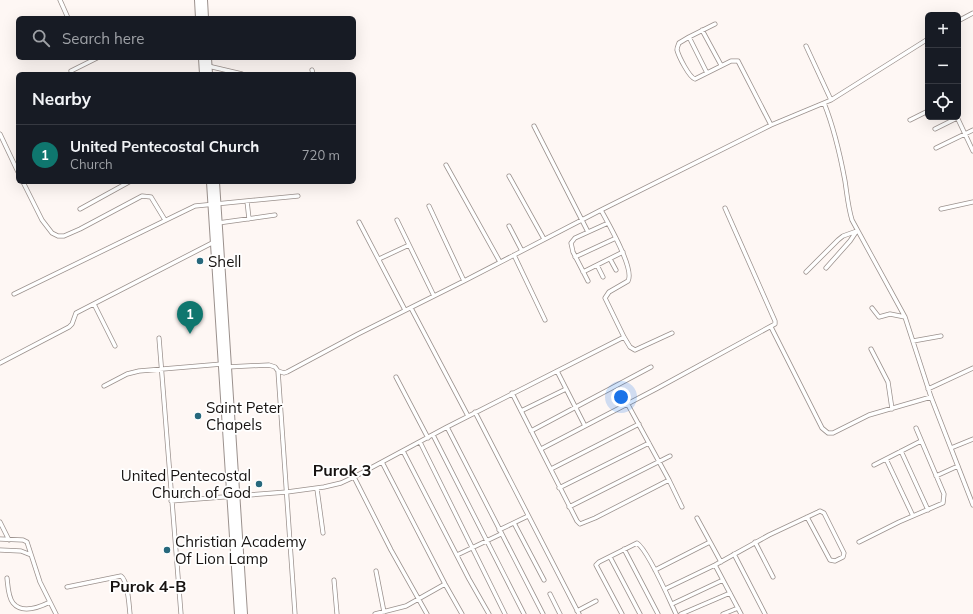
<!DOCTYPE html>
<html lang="en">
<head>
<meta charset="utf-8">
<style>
  body { margin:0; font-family:Mulish,sans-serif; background:#242831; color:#f1f3f6 }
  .controls { position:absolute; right:12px; top:12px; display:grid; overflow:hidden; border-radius:6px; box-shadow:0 4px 16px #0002 }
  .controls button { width:36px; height:36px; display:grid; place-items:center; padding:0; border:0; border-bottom:1px solid #363941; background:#171b24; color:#f1f3f6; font:20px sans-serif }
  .you { position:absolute; left:621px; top:397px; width:14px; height:14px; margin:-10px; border:3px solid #fff; border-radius:50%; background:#1a73e8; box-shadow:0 0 0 6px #1a73e833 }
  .badge { display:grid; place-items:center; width:26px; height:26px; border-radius:50%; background:#0f766e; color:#fff; font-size:13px; font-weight:700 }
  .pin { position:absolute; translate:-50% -33px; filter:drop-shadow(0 1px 2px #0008) }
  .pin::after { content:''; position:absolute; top:21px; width:14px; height:12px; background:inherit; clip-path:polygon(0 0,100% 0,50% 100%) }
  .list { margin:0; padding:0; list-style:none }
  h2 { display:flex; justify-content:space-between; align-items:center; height:52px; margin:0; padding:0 16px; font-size:17px }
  h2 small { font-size:13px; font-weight:400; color:#9ea1a6 }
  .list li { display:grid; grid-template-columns:26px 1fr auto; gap:12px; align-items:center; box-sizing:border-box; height:60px; padding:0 16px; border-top:1px solid #363941 }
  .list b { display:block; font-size:15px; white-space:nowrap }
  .list p { margin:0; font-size:13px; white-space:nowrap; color:#9ea1a6 }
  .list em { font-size:13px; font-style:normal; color:#9ea1a6 }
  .icon { flex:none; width:22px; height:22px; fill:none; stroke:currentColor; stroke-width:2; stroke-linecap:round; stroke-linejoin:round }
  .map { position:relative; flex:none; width:973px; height:614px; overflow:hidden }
  .search { position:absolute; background:#171b24; box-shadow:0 4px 16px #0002; left:16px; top:16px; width:340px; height:44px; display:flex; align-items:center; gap:10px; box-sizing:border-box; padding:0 14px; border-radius:6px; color:#9ea1a6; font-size:15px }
  .panel { position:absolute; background:#171b24; box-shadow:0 4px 16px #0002; left:16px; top:72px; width:340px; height:112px; border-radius:6px }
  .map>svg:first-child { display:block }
</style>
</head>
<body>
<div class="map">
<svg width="973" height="614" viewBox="0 0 973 614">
  <rect width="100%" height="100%" fill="#fef7f4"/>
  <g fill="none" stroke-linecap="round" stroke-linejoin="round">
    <!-- street casing -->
    <g stroke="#9b918d" stroke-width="5">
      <path id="street" d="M60,0l8,18
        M958,21l15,-8
        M715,24l-26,13 -10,6c-1,3 -2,4 -2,7 2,7 12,27 18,29l36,-18h7l33,64
        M702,30l19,35
        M689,37l18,36
        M806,46l25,54
        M208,66l34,8
        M312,70l1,4
        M71,71l26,-13
        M824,103c10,25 16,51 21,78 2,13 3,26 7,39l53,97 26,80 42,108
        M957,117l16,34
        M910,120l18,-9
        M534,126l54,106
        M935,129l22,-11
        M0,134l18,38
        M936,148l37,-18
        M446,165l54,97
        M509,176l35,63
        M23,182l19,38 10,13 6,3h6l16,-7 62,-33 9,1 14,23
        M247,201l2,18
        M429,206l35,75
        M80,209l49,-27
        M941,209l32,-7
        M601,210c7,13 34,59 27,71l-19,11 -4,6 19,39 6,10 5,3 37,-17
        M397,220l37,76
        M359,222l46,88
        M218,223l57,-8
        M509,226l13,25
        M514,255l31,65
        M575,257l41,-19
        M379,259l30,-14
        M610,259l6,11
        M597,265l6,12
        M826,268l24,-27 6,-9
        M583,272l40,-20
        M806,272l32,-32 5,-4 14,-5
        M588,281l-15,-29 -2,-9 4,-5 33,-15
        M14,294l181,-88 103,-10
        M94,304l21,42
        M411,308l57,108
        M872,308l7,9 11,-3 15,3
        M771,327l51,101 6,5h5l36,-18 62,-18
        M159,338l22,276
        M913,341l28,-5
        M871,349l17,33 4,27
        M0,363l69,-36 3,-3 4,-11 138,-71
        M227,367l42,-2 6,2 3,4 17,243
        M278,371l6,2 3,-1 71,-38 106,-53 137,-71 170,-85 60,-25 97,-61
        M557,371l28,55
        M396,377l32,61
        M104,386l23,-12 12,-3 83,-7
        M928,389l45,-21
        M512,393l65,128 3,3 15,-6 74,-38 -42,-77
        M521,411l45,-22
        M475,412l104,202
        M447,427l96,187
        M531,431l120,-64
        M433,435l91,179
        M420,442l85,172
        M951,448l22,-9
        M541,449l115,-60 119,-65v-3l-50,-113
        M403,451l66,128 20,35
        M901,451l27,59
        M886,459l27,57
        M382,462l63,122 17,30
        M874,465l47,-24
        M551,469l88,-45
        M936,476l22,-10
        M354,477l37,73 36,64
        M669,480l13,27
        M559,488l90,-45
        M317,489l6,44
        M171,501l116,-9 37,-5 17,-4 13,-6 93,-50 177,-90
        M569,507l101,-51
        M697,518l24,44
        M0,522l9,18
        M514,523l30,57
        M499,530l29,-14
        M0,539l23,1 4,2 13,40 16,32
        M755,542l18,35
        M859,542l40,-20 44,-19 1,-9 -28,-66
        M624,549l34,65
        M0,550l21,1 10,4
        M734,554l31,60
        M457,555l44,-21
        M610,557l30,57
        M715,565l26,49
        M655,570l55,-28
        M376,571l8,41
        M7,578c1,8 1,19 6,25 9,11 27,4 37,-1
        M334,580l3,34
        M67,587l54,-11c7,5 8,29 9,38
        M665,589l50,-24 54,-30 49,-23 2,-1 4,2 20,40 -1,4 -8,4 -5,-1 -23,-43
        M550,594l10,20
        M672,604l51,-24
        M577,611l19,-10
        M375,614l31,-8 39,-22
        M622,614l-26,-49 3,-3 38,-19c11,7 33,58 39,71
        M681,614l49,-21
        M723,614l15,-6"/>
    </g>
    <!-- highway casing -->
    <g stroke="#9b918d" stroke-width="8">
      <path id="highway" d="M198,0l1,18
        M204,0l1,18
        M202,58l1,16
        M208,58l1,16
        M210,182l28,432
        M216,182l28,432"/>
    </g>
    <!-- street -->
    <use href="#street" stroke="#fff" stroke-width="3.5"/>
    <!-- highway -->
    <use href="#highway" stroke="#fff" stroke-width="6"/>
  </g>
  <!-- markers -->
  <g fill="#27687c" stroke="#fff" stroke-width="1.5">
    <circle cx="200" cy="261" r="4"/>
    <circle cx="198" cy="416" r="4"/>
    <circle cx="259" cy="484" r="4"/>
    <circle cx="167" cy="550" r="4"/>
  </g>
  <g text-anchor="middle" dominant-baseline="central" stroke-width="3.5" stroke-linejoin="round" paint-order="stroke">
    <!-- poi labels -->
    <g font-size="15" fill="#171311" stroke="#fff" text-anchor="start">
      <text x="208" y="261">Shell</text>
      <text x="206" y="407">Saint Peter<tspan x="206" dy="17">Chapels</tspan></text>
      <text x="251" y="475" text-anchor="end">United Pentecostal<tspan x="251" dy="17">Church of God</tspan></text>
      <text x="175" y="541">Christian Academy<tspan x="175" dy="17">Of Lion Lamp</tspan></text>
    </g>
    <!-- neighbourhood labels -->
    <g font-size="16" font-weight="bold" fill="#171311" stroke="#fff">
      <text x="342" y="470">Purok 3</text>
      <text x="148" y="586">Purok 4-B</text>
    </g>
  </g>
</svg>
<div class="controls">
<button>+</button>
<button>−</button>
<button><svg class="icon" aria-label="locate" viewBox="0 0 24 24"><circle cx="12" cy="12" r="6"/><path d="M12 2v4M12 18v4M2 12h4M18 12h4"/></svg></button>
</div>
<div class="you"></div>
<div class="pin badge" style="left:190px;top:334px">1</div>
<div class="search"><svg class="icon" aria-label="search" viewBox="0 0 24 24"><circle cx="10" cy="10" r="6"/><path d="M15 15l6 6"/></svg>Search here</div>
<section class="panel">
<h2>Nearby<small></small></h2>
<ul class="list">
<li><span class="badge">1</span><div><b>United Pentecostal Church</b><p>Church</p></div><em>720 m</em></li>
</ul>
</section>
</div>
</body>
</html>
